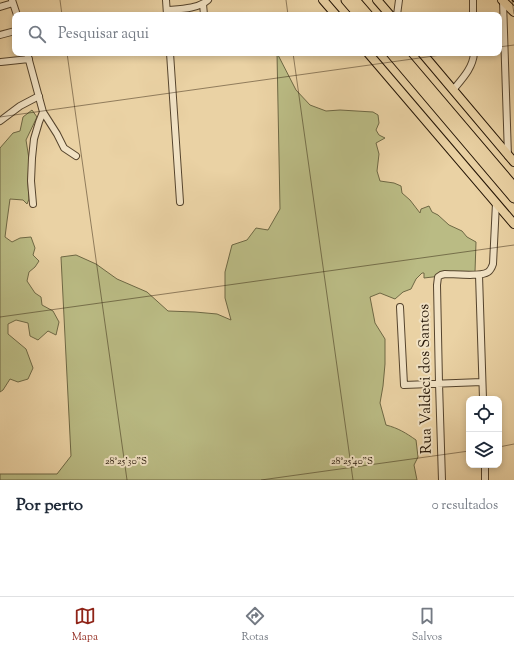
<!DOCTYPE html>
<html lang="pt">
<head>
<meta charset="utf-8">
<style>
  body { margin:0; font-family:"Sorts Mill Goudy",serif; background:#f6f6f7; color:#1f2937 }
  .controls { position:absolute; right:12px; bottom:12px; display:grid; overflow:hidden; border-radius:8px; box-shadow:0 2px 6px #0003 }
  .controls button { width:36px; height:36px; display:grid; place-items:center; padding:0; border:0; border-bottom:1px solid #e0e1e3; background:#fff; color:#1f2937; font:20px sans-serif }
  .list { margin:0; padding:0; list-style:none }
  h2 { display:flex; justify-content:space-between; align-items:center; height:52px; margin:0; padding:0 16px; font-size:17px }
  h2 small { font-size:13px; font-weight:400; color:#747a83 }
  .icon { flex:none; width:22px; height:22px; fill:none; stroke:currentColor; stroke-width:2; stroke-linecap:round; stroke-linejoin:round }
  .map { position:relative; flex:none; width:514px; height:480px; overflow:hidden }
  .search { position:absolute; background:#fff; box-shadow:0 2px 6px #0003; left:12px; right:12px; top:12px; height:44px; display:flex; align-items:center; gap:10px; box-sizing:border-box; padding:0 14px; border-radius:8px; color:#747a83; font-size:15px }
  .sheet { height:116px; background:#fff }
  nav { display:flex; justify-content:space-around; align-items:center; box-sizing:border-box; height:56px; border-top:1px solid #e0e1e3; background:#fff; font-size:11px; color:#747a83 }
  nav a { display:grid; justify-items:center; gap:2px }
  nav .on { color:#8f2418 }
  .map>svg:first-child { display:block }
</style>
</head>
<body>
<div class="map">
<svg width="514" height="480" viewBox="0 0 514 480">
  <rect width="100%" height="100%" fill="#ead2a4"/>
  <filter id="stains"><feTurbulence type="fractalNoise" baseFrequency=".005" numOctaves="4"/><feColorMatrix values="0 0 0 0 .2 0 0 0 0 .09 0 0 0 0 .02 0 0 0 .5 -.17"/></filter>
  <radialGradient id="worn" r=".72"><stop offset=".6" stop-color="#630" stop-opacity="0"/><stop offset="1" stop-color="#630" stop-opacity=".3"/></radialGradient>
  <!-- green -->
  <path fill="#babb84" stroke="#6e6844" d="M277,53l19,37 14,15 16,6 14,-1 33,2 5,3 1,8 -3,7 3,5 6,3 -9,5 3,11 -2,17 3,10 14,2 7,3 1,7 8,7 10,13 1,-4 8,-3 3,6 6,3 11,10 13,6 5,6 9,5 -1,30 -51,6v-5h-2l-6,6 -5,10 -8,3 -8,7 -15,-6 -10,4 5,26 10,16v25l-2,22 -3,17 6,22c12,3 20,8 30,15l2,17 -4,8 3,15h-417v-6h57l14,-18 -10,-199 15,-2 20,9 21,15 30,13 21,19 27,1 22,2 14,6 -6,-22v-26l7,-27 15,-5 9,-12 12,2 12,-21z
    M32,110l5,7 -11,23 3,19 -1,25 1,15 -2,5 -4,-4 -13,-1 -3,22 -2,16 7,5 8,-4 11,-1 4,11 -2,7 6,6 -4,6 -6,5 -2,9 8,12 6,4 1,8 11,6 6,11 -3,13 -8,-4 -10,9 -8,-4 -2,-13 -12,-3 -8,4v10l18,15 7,19 -5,11 -10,3 -8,-3 -7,11 -3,2v-244l13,-15 7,-2 3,-14z"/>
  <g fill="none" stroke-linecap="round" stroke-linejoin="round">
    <!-- minor casing -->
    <g stroke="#55442d" stroke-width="8">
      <path id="minor" d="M12,0l5,15
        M166,0l1,15
        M473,0v15
        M503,1l5,155
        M203,4l1,11
        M0,7l13,-4
        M167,10c13,-1 31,-1 41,-10
        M397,15l2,-15
        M0,35l15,-4
        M27,53l16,59 -4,10 -5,17 -2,19 -1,23 2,23
        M170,53l10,149
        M1,62l28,-3
        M453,90c9,-11 20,-22 21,-37
        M43,112l14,22 7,14 12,8
        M0,121l20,-15 19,-10
        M479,275l4,124
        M400,307l4,78 78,-3
        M485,465v15
        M442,480l-3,-97 -2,-98 1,-8 3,-2 4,-1c9,0 36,3 43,-2 3,-2 4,-5 5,-8l3,-61"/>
    </g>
    <!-- major casing -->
    <g stroke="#231405" stroke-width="10">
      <path id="major" d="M323,0l13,15
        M377,0l13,15
        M502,0l12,12
        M368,53l146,171
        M422,53l92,109"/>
    </g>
    <!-- highway casing -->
    <g stroke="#231405" stroke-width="11">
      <path id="highway" d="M346,0l13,15
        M355,0l13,15
        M391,53l123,145
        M400,53l114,134"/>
    </g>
    <!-- minor -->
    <use href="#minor" stroke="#f1e2c4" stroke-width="6"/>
    <!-- major -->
    <use href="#major" stroke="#ead2a4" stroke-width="8"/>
    <!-- highway -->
    <use href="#highway" stroke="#ead2a4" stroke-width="9"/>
    <!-- rail -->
    <path stroke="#231405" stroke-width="1.5" stroke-dasharray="7 7" stroke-linecap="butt" d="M512,0l2,2"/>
  </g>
  <!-- ticks -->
  <path fill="none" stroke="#231405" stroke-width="1" stroke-opacity="0.45" d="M60,0l2,15M286,0l2,15M512,0l2,14M499,47l15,-2M67,53l60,427M293,53l60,427M0,117l455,-64M0,317l514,-72M499,447l15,-3M261,480l208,-29"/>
  <g text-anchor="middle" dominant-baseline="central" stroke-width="4" stroke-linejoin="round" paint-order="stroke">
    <!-- street labels -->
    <g font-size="15" fill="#231405" stroke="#f1e2c4">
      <text transform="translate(426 379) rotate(-91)">Rua Valdeci dos Santos</text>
    </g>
  </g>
  <g font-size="10" text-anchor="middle" fill="#231405" stroke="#f1e2c4" stroke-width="4" stroke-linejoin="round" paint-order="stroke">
    <text x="126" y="464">28°25'30"S</text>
    <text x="352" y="464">28°25'40"S</text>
  </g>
  <rect width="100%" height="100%" filter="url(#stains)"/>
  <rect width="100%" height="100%" fill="url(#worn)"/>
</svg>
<div class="controls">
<button><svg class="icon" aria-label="locate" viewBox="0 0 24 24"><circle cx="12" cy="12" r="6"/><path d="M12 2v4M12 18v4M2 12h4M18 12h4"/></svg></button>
<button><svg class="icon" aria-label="layers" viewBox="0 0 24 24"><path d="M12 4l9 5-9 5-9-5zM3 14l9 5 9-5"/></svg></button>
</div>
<div class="search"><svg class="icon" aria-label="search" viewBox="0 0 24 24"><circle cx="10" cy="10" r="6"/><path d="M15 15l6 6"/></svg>Pesquisar aqui</div>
</div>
<section class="sheet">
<h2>Por perto<small>0 resultados</small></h2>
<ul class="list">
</ul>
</section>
<nav>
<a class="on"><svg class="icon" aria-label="map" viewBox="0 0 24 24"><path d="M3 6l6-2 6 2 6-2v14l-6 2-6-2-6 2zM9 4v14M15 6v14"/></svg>Mapa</a>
<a><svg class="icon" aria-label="directions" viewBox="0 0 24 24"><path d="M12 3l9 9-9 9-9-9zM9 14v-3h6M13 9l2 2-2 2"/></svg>Rotas</a>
<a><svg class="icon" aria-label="saved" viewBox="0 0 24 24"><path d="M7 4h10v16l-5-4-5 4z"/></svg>Salvos</a>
</nav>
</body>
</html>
